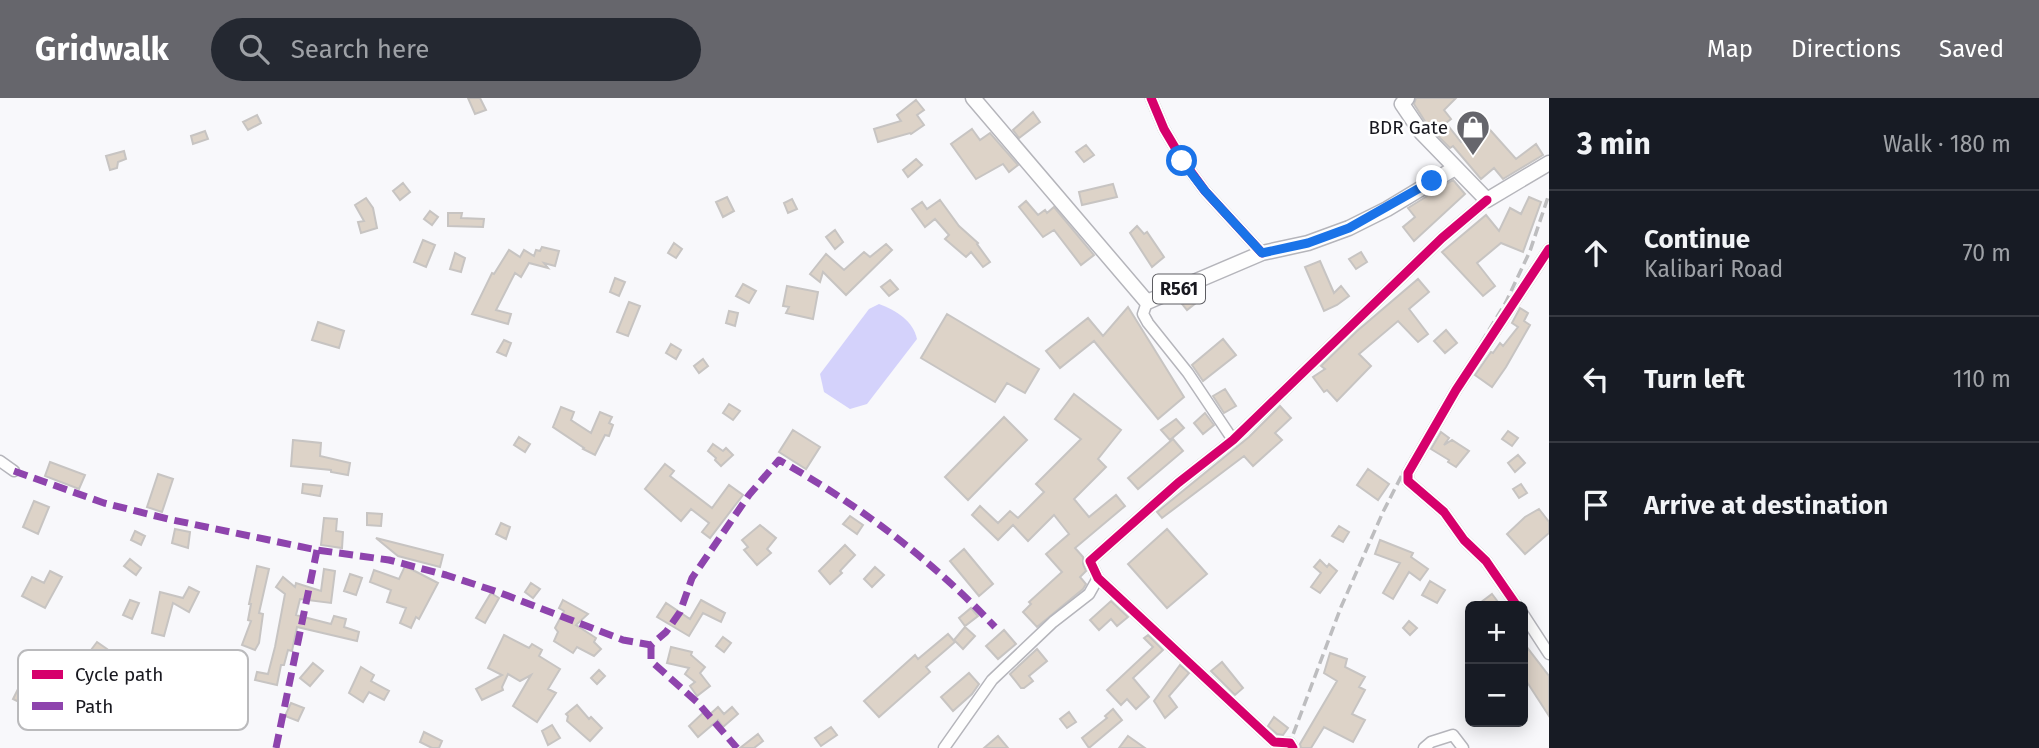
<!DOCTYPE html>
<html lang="en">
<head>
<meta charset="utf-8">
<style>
  body { margin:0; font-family:"Fira Sans",sans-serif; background:#242831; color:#f1f3f6 }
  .controls { position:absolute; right:21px; bottom:21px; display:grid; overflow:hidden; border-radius:10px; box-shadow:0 4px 18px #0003 }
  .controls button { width:63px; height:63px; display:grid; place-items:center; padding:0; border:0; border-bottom:2px solid #363941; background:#171b24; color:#f1f3f6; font:35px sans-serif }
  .stop { position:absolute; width:21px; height:21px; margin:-16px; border:5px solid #1a73e8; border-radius:50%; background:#fff }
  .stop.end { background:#1a73e8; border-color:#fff; box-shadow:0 2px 7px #0008 }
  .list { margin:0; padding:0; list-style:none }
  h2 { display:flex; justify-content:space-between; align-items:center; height:91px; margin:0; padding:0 28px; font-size:30px }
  h2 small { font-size:23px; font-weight:400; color:#9ea1a6 }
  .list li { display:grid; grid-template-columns:46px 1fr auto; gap:21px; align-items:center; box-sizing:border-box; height:126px; padding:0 28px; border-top:2px solid #363941 }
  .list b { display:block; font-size:26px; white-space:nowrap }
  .list p { margin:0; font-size:23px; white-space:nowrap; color:#9ea1a6 }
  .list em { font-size:23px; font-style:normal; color:#9ea1a6 }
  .icon { flex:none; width:38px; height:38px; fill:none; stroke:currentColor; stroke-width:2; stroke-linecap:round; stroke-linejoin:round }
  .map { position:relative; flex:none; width:1549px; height:650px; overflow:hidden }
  header { display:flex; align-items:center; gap:42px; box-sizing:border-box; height:98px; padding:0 35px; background:#66666c; color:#fff }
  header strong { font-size:33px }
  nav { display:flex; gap:38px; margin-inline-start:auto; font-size:24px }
  .search { width:490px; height:63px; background:#242831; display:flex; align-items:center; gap:18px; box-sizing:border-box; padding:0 24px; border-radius:38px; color:#9ea1a6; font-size:26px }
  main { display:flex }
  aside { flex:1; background:#171b24 }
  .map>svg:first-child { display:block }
</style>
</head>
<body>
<header>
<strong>Gridwalk</strong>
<div class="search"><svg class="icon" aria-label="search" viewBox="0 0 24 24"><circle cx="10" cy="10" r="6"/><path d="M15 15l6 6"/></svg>Search here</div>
<nav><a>Map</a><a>Directions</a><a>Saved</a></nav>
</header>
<main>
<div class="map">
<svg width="1549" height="650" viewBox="0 0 1549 650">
  <rect width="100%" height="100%" fill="#f8f8fb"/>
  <!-- water -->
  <path fill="#d4d2fb" d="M879,206c17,6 34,17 38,35l-50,65 -17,5 -26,-17 -4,-18 49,-65z"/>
  <!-- building -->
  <path fill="#ddd3c8" stroke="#c7c4c2" stroke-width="2" d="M468,0h12l6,12 -11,4z
    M1416,0h40l-12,12 7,9 -5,4 15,19 22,-20 33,37 20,-15 7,11 -40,24 -9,-11 -13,11 -28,-33 -3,2 -22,-22 -14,-22z
    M916,2l8,10 -7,5 7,10 -13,9 -1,-1 -32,9 -4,-13 27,-8 -4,-6z
    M1033,14l7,10 -21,16 -6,-8z
    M257,17l4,8 -13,7 -5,-8z
    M972,31l8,11 10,-7 28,32 -9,7 -6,-8 -27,15 -25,-35z
    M205,33l3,8 -15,5 -2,-8z
    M1086,47l8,10 -10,7 -8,-10z
    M124,53l2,8 -8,3 -1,6 -7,2 -4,-14z
    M916,61l6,6 -14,12 -5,-7z
    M1453,82l12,14 -51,47 -11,-14 12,-10 -7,-9z
    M403,85l7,9 -10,8 -7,-9z
    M1113,86l4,13 -35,8 -3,-13z
    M727,99l7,14 -11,6 -7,-15z
    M1529,99l12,5 -18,50 -22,-9 -24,20 18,23 -12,10 -41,-44 44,-37 13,16 11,-23 11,6z
    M366,100l7,10 4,20 -16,5 -3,-11 6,-1 -9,-16z
    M792,101l5,10 -9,4 -4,-10z
    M940,102l19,26 19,17 -1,1 13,18 -7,5 -12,-15 -5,5 -21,-18 4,-4 -14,-16 -10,8 -13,-18 10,-7 5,7z
    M1026,103l12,14 7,-5 2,3 7,-6 40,48 -13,10 -27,-35 -11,7 -24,-30z
    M430,113l8,6 -6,8 -8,-6z
    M448,115h14l-1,5 23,1 -1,8 -35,-1z
    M1137,128l7,8 3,-2 17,25 -12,10 -22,-34z
    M835,132l8,12 -8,7 -9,-12z
    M423,142l12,5 -9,22 -12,-5z
    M674,145l8,6 -6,9 -8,-5z
    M886,146l6,6 -46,45 -23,-23 -3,10 -10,-8 16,-20 18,16 20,-18 6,5z
    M542,149l17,4 -4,15 -11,-3 4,5 -19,-5 -8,14 -6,-4 -19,37 15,4 -3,10 -36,-10 20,-41 2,1 15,-24 11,7 4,-7 10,6 2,-6 4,1z
    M1361,154l6,10 -11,7 -7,-10z
    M455,155l10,5 -4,14 -11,-3z
    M1320,163l14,32 7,-7 8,10 -12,9 -13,6 -19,-44z
    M615,180l10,4 -6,14 -9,-4z
    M1418,181l11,13 -20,17 19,25 -10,8 -20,-21 -39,33 12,12 -34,35 -10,-11 -3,2 -11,-15 12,-8 -4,-3 36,-35z
    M890,182l8,9 -9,7 -8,-9z
    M743,186l13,7 -7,12 -13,-7z
    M787,188l31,6 -5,27 -27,-6 3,-6 -6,-1z
    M1196,194l5,7 -14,11 -8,-10z
    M629,204l11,4 -12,30 -11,-4z
    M1128,209l56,90 -26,22 -64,-78 -34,27 -14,-17 42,-33 15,18z
    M1520,210l8,5 -4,8 6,4 -24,42 -14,20 -17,-12 16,-23 2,1 7,-10 3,3 15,-19 -6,-4z
    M729,213l9,2 -3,13 -9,-3z
    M947,216l92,55 -14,24 -18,-10 -12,19 -74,-44z
    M318,224l26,9 -5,17 -27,-8z
    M1446,232l11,13 -12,10 -11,-12z
    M1223,241l13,16 -33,26 -11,-16z
    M504,242l7,3 -5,13 -9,-4z
    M671,246l10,6 -5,9 -10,-6z
    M703,261l5,7 -9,7 -5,-7z
    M1225,291l11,17 -12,7 -11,-17z
    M1074,296l47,36 -23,29 8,8 -32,32 15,18 27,-22 9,11 -50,42 8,9v7l3,7 -6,6 6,7 -3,5 -46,38 -14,-15 8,-8 -2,-2 33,-30 -16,-18 23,-20 -15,-19 -26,26 -15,-16 -15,15 -26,-25 8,-9 18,17 12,-12 8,7 26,-26 -8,-8 45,-45 -26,-20z
    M729,306l11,7 -7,9 -10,-7z
    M1280,308l11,12 -16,15 7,7 -29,26 -9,-10 -82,62 -5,-6 92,-75z
    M561,309l13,5 -3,8 20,13 9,-21 12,5 -3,6 4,2 -4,11 -4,-1 -10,20 -12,-6 1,-1 -31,-21z
    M1205,315l9,12 -11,9 -9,-11z
    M1004,319l23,23 -59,60 -23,-23z
    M1176,321l8,9 -14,12 -9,-10z
    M793,332l27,17 -14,22 -27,-17z
    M1508,333l10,7 -6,8 -10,-7z
    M1441,334l8,6 -5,7 8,-5 17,11 -13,16 -8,-5 1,-2 -18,-11z
    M519,339l11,7 -5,8 -11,-7z
    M1173,341l10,12 -45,38 -10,-11z
    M293,342l28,3 -1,13 30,7 -2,12 -17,-3v-2l-40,-4z
    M713,346l10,7 3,-3 7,7 -12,11 -6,-6 1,-2 -8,-7z
    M1518,357l7,8 -10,9 -7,-9z
    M50,364l35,13 -6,14 -34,-13z
    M665,366l9,7 -4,5 42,32 17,-23 14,10 -33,43 -8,-6 7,-9 -18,-14 -10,12 -36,-32z
    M1368,371l21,15 -11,16 -21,-15z
    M158,376l15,5 -11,33 -15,-5z
    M303,386l19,2 -2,10 -18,-3z
    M1521,386l6,9 -8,5 -6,-9z
    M34,403l15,6 -11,27 -15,-7z
    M1539,411l10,13v11l-24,21 -18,-20 18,-17z
    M367,415l15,1 -1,12 -14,-1z
    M850,418l13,9 -6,9 -14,-10z
    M324,420l13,1 -1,12 7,1 -1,16 -21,-3z
    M501,425l9,4 -4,12 -10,-5z
    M760,427l16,13 -9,11 4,4 -14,12 -13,-15 4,-3 -6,-7z
    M1339,428l10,6 -6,10 -11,-6z
    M175,431l15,3 -2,16 -16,-5z
    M1167,431l40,45 -40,34 -39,-44z
    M135,433l10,5 -4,9 -10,-5z
    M376,440l67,17 -3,12 -42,-11z
    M1380,442l33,13 -2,4 17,12 -8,11 -11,-8 -16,27 -10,-6 17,-30 -25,-9z
    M845,447l10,10 -15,16 2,2 -12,11 -11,-13z
    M964,451l29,35 -14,12 -29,-35z
    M130,461l11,9 -5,7 -12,-9z
    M1320,462l7,7 2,-3 8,7 -17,22 -9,-6 10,-14 -7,-6z
    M257,468l12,3 -10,44 4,1 -4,29 -4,7 -13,-5 9,-24 -3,-1 3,-16h-2z
    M405,468l33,17 -19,36 -3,-2 -5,11 -11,-5 6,-15 -19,-6 4,-12 -21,-8 4,-12 25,9z
    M875,469l9,8 -12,12 -8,-8z
    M324,471l11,2 -4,32 -31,-4 -4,16 35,9 3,-8 12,3 -2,8 15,5 -2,9 -60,-14 -5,24 -4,-1 -4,15h-3l-4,20 -22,-5 2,-8 11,2 7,-27 10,-53 -9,-7 7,-10 12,10 1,-4 25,8z
    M50,473l12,6 -17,31 -23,-12 10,-19 12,6z
    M350,476l12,4 -6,17 -12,-4z
    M1430,483l15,9 -8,13 -15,-8z
    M531,485l9,6 -7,9 -8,-6z
    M189,489l10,5 -10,20 -16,-9 -9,33 -12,-3 8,-41 23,6z
    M491,495l8,5 -14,25 -9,-5z
    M1492,496l9,12h-25z
    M130,502l9,3 -7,16 -9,-4z
    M563,502l25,14 -12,11 20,13 -2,4 7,7 -7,7 -17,-9 -4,6 -19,-12 4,-9 -3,-4 9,-17 -5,-3z
    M701,502l24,13 -4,9 -18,-9 -14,23 -32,-19 9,-14 24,16z
    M1111,503l17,16 -11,9 -6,-7 -12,11 -9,-10z
    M971,510l7,8 -13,10 -6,-8z
    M1409,523l8,7 -7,7 -7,-7z
    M965,529l10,9 -12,13 -9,-9z
    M1004,532l12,14 -18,15 -12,-13z
    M948,536l7,8 -29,25 4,5 -51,45 -15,-16 51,-46 3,4z
    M504,537l25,13 3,-4 10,6 -3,6 21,13 -12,20 8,4 -19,29 -24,-16 18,-31 -11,6 -12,-7 -6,13 1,3 -21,10 -6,-11 26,-14 -14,-7z
    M1148,537l15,15 -30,28 16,19 -13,12 -9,-10 -6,6 -14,-15 46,-43 -9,-9z
    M723,539l8,6 -7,9 -8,-6z
    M97,544l10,7 -6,9 -10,-8z
    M1523,544l26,34v40l-26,-40z
    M671,549l21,5 -1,3 14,12 -5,6 10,13 -13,10 -7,-10 5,-4 -10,-8 4,-6 -22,-5z
    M1037,551l10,12 -18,15 4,5 -9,7h-3l-11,-14z
    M1330,555l17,6 -2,8 20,10 -6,10 6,3 -13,24 13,6 -12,22 -29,-15 -13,21h-10l-1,-4 37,-63 -13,-8z
    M1222,564l21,26 -8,7 -24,-24z
    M313,565l10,8 -13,15 -10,-8z
    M1180,567l9,8 -20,23 8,11 -12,11 -11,-17z
    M361,569l13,8 -3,6 18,10 -5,9 -15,-8 -6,10 -14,-9z
    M599,572l6,6 -8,8 -6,-6z
    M969,575l10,11 -7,10 -19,17 -12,-14z
    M20,587l18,9 -7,14 -18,-9z
    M291,605l13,5 -6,13 -13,-5z
    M577,607l12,14 2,-2 11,11 -12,13 -23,-20 1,-5 -2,-2z
    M718,609l6,7 8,-7 6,7 -15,13 -5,-7 -20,17 -9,-11 14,-13 4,4z
    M1113,611l9,11 -33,28 -7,-10 25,-20 -2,-2z
    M1069,614l7,10 -9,6 -7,-9z
    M1274,619l14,11 -5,7 -6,-1 -9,-8z
    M552,627l8,13 -12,7 -6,-14z
    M831,629l6,8 -16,11 -6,-8z
    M424,634l18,9 -3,7h-7l-12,-6z
    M758,636l5,7 -9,7h-14z
    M998,638l10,12h-24z
    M1128,638l17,12h-26z"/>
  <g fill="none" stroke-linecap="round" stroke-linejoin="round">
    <!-- minor casing -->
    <g stroke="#b5b5bb" stroke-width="13">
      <path id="minor" d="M1151,0l13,31 19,32 22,30 57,62
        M1147,204l-4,12 5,9 40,50 45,67
        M0,363l14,10
        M1517,508l-31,-45 -22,-21 -20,-28 -36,-31v-8l48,-83 93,-141
        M1523,516l26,40
        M944,650l48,-68 61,-58 36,-28 9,-16
        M1293,650l-3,-5 -16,-1 -176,-164 -8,-17 88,-78 55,-43 209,-202 45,-38
        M1424,650l7,-6 22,-7 10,13"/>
    </g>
    <!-- major casing -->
    <g stroke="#b5b5bb" stroke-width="17">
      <path id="major" d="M973,0l174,204 115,-49 46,-10 41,-15 38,-19 68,-41
        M1407,0l-5,6 19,28 66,68 62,-37"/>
    </g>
    <!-- minor -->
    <use href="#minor" stroke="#fefefe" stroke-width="10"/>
    <!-- major -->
    <use href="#major" stroke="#fefefe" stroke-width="14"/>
    <!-- rail -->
    <path stroke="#bdbdbf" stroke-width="3.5" stroke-dasharray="10 5" stroke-linecap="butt" d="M1288,650l53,-141 42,-95 24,-47 99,-163 24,-51 19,-57"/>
    <!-- quiet -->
    <path stroke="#8e44ad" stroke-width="7" stroke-dasharray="14 7" stroke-linecap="butt" d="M14,373l90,32 64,16 149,31 72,10 57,15 52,17 125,48 28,5 15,-13 14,-20 12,-34 57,-83 30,-35c80,45 153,100 216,167
      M651,547v16l46,41 40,46
      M276,650l41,-198"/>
    <!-- cycleway casing -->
    <g stroke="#fff" stroke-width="13">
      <path id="cycleway" d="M1151,0l13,31 19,32 22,30 57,62
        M1517,508l-31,-45 -22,-21 -20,-28 -36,-31v-8l48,-83 93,-141
        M1293,650l-3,-5 -16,-1 -176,-164 -8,-17 88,-78 55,-43 209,-202 45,-38"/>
    </g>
    <!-- cycleway -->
    <use href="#cycleway" stroke="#d6006c" stroke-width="9"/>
  </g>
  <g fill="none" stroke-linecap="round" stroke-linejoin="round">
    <!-- route -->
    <path stroke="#1a73e8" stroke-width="9" d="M1182,63l23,30 57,62 46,-10 41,-15 83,-47"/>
  </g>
  <!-- icons -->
  <defs>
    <g id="shop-pin" transform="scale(1.75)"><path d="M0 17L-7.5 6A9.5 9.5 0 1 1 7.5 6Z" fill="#66666c" stroke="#fff"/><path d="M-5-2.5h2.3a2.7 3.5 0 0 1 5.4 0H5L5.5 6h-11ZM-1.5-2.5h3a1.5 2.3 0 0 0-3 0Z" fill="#fff"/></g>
  </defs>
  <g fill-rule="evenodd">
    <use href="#shop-pin" x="1473" y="29"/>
  </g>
  <g text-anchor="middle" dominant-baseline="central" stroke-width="5" stroke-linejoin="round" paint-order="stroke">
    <!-- shield labels -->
    <rect fill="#fff" stroke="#5d5d62" stroke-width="2" x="1153" y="176.5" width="52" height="29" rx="5"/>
    <g font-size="18" font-weight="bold" fill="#18181f">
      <text x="1179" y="191">R561</text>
    </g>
    <!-- poi labels -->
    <g font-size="19" fill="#18181f" stroke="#fff" text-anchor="end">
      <text x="1448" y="29">BDR Gate</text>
    </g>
  </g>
  <!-- legend -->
  <rect x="18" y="552" width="230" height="80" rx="10" fill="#fff" stroke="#bababc" stroke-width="2"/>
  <rect x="32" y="572" width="31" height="9" fill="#d6006c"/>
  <rect x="32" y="604" width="31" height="8" fill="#8e44ad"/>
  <g font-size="19" fill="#18181f">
    <text x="75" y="583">Cycle path</text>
    <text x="75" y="615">Path</text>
  </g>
</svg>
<div class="controls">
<button>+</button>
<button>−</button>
</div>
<div class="stop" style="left:1182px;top:63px"></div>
<div class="stop end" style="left:1432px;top:83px"></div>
</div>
<aside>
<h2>3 min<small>Walk · 180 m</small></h2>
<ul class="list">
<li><svg class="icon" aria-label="ahead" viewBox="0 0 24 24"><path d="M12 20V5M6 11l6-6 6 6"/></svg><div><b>Continue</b><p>Kalibari Road</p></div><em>70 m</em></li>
<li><svg class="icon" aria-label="left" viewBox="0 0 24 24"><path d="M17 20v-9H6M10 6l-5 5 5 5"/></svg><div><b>Turn left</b></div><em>110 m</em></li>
<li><svg class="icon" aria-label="arrive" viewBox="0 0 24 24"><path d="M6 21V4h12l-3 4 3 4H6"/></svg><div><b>Arrive at destination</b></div></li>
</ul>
</aside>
</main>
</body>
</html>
